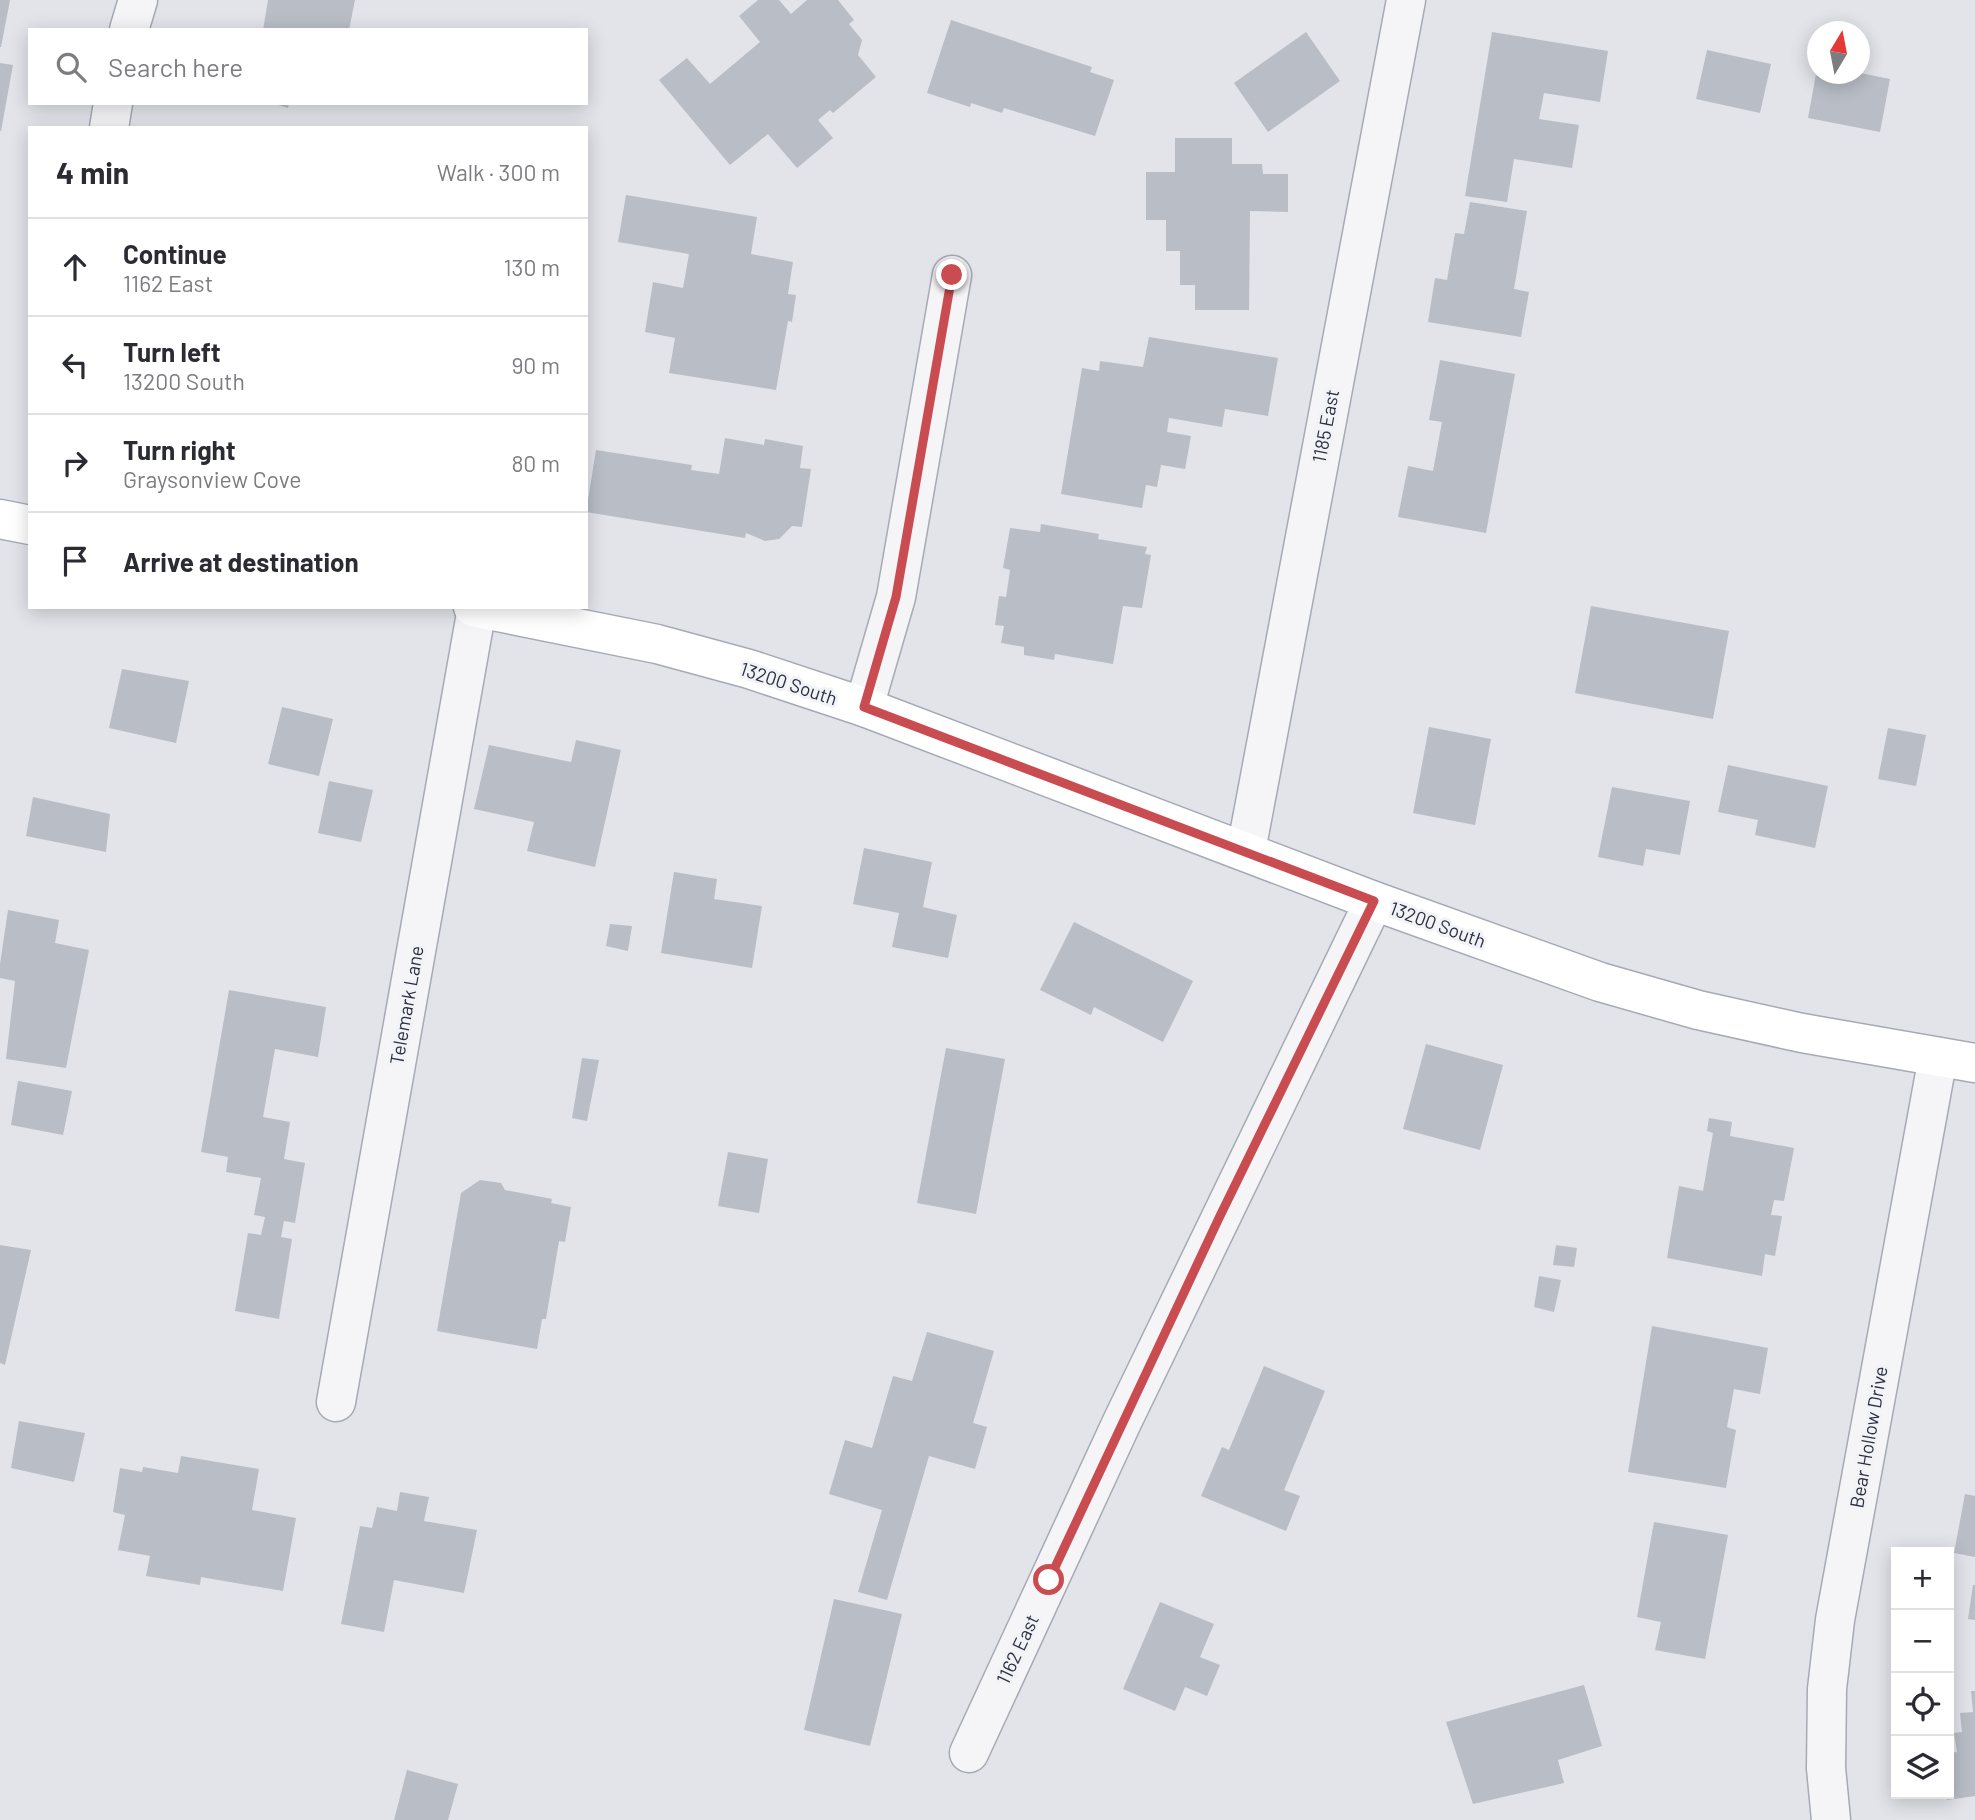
<!DOCTYPE html>
<html lang="en">
<head>
<meta charset="utf-8">
<style>
  body { margin:0; font-family:Barlow,sans-serif; background:#f2f2f3; color:#2b2b33 }
  .controls { position:absolute; right:21px; bottom:21px; display:grid; overflow:hidden; border-radius:0px; box-shadow:0 4px 18px #0003 }
  .controls button { width:63px; height:63px; display:grid; place-items:center; padding:0; border:0; border-bottom:2px solid #e1e1e2; background:#fff; color:#2b2b33; font:35px sans-serif }
  .compass { position:absolute; left:1807px; top:21px; width:63px; height:63px; border-radius:50%; background:#fff; box-shadow:0 4px 18px #0003; rotate:10deg }
  .stop { position:absolute; width:21px; height:21px; margin:-16px; border:5px solid #c94c51; border-radius:50%; background:#fff }
  .stop.end { background:#c94c51; border-color:#fff; box-shadow:0 2px 7px #0008 }
  .list { margin:0; padding:0; list-style:none }
  h2 { display:flex; justify-content:space-between; align-items:center; height:91px; margin:0; padding:0 28px; font-size:30px }
  h2 small { font-size:23px; font-weight:400; color:#7c7c81 }
  .list li { display:grid; grid-template-columns:46px 1fr auto; gap:21px; align-items:center; box-sizing:border-box; height:98px; padding:0 28px; border-top:2px solid #e1e1e2 }
  .list b { display:block; font-size:26px; white-space:nowrap }
  .list p { margin:0; font-size:23px; white-space:nowrap; color:#7c7c81 }
  .list em { font-size:23px; font-style:normal; color:#7c7c81 }
  .icon { flex:none; width:38px; height:38px; fill:none; stroke:currentColor; stroke-width:2; stroke-linecap:round; stroke-linejoin:round }
  .map { position:relative; flex:none; width:1975px; height:1820px; overflow:hidden }
  .search { position:absolute; background:#fff; box-shadow:0 4px 18px #0003; left:28px; top:28px; width:560px; height:77px; display:flex; align-items:center; gap:18px; box-sizing:border-box; padding:0 24px; border-radius:0px; color:#7c7c81; font-size:26px }
  .panel { position:absolute; background:#fff; box-shadow:0 4px 18px #0003; left:28px; top:126px; width:560px; height:483px; border-radius:0px }
  .map>svg:first-child { display:block }
</style>
</head>
<body>
<div class="map">
<svg width="1975" height="1820" viewBox="0 0 1975 1820">
  <rect width="100%" height="100%" fill="#e2e4ea"/>
  <!-- building -->
  <path fill="#b9bdc6" d="M0,0h10l-9,47h-1z
    M268,0h87l-6,30h-86z
    M758,0h21l12,14 16,-14h31l16,20 -5,4 13,16 -4,15 18,22 -43,36 -3,-3 -12,10 15,18 -36,30 -29,-34 -38,31 -71,-85 28,-22 23,26 50,-42 -21,-26z
    M951,20l141,47 -2,5 24,8 -19,56 -91,-28 -2,5 -31,-10 -1,4 -43,-14z
    M1306,32l34,49 -72,51 -34,-49z
    M1492,32l116,19 -8,51 -56,-9 -5,26 40,6 -7,43 -58,-9 -7,43 -42,-6z
    M1707,50l64,14 -11,49 -64,-14z
    M0,63l13,2 -12,66h-1z
    M1860,73l30,6 -10,53 -72,-14 8,-44z
    M272,103h17l-1,5z
    M1175,138h57v26h30l1,10h25v38l-38,-1 -1,99h-54v-25h-15v-34h-14v-31h-20v-48h29z
    M626,195l131,22 -6,37 42,8 -5,32 8,1 -4,27 -4,-1 -12,69 -107,-17 6,-35 -30,-6 8,-50 30,6 6,-34 -71,-12z
    M1470,202l57,9 -13,78 15,3 -8,45 -93,-15 7,-44 12,2 8,-47 9,1z
    M1149,337l129,21 -10,58 -43,-7 -3,18 -53,-9 -2,14 24,4 -6,33 -24,-4 -4,22 -11,-2 -4,23 -81,-14 21,-126 17,3 1,-10 43,6z
    M1440,360l75,14 -29,159 -88,-16 10,-51 25,5 9,-49 -13,-2z
    M725,438l39,7 1,-6 38,7 -3,22 11,1 -9,58 -10,-1 -13,13 -14,2 -19,-8 -1,5 -159,-26 10,-62 96,15 -1,5 28,4z
    M1041,524l58,10 -1,5 49,8 -2,7 6,1 -9,53 -19,-2 -10,58 -58,-10 -1,6 -30,-5v-8l-23,-4 3,-17 -9,-1 4,-29 7,1 4,-27 -7,-2 7,-40 30,4z
    M1591,606l138,25 -16,88 -138,-26z
    M122,669l67,12 -13,62 -67,-15z
    M282,707l51,12 -14,57 -51,-12z
    M1429,727l62,12 -16,86 -62,-12z
    M1888,728l38,7 -10,51 -38,-7z
    M576,740l45,10 -26,117 -68,-16 7,-29 -60,-13 15,-64 82,17z
    M1728,765l100,21 -13,62 -60,-13 3,-15 -40,-8z
    M329,781l44,9 -12,52 -43,-9z
    M1612,787l78,14 -10,54 -34,-6 -3,17 -45,-9z
    M33,797l77,17 -4,38 -80,-16z
    M864,848l68,14 -9,45 34,8 -9,43 -56,-11 7,-34 -46,-9z
    M674,872l43,7 -3,20 48,7 -10,62 -91,-15z
    M8,910l51,10 -4,23 34,7 -23,118 -60,-9 9,-78 -15,-3v-14z
    M1074,922l119,59 -30,61 -69,-35 -3,8 -51,-25z
    M610,924l22,2 -4,25 -22,-5z
    M229,990l97,17 -8,50 -43,-8 -12,68 27,5 -6,37 21,4 -10,60 -11,-2 -3,16 11,2 -13,80 -44,-8 13,-78 13,2 4,-18 -11,-2 7,-37 -35,-6 2,-15 -27,-5z
    M1426,1044l77,21 -23,85 -77,-21z
    M946,1048l59,11 -29,155 -59,-11z
    M582,1058l17,2 -12,61 -15,-3z
    M18,1081l54,10 -9,44 -52,-10z
    M1709,1118l23,4 -2,14 64,12 -10,53 -10,-1 -3,15 11,1 -7,40 -10,-2 -3,22 -95,-18 12,-72 24,5 10,-58 -6,-2z
    M728,1152l40,7 -9,54 -41,-7z
    M480,1180l21,3 4,7 47,9 -1,4 20,4 -6,35 -6,-1 -13,78h-4l-5,30 -100,-18 24,-138z
    M0,1245l31,5 -26,115 -5,-2z
    M1556,1245l21,3 -3,19 -21,-2z
    M1539,1276l22,4 -7,32 -20,-5z
    M1652,1326l116,22 -8,46 -26,-5 -7,38 9,3 -10,58 -98,-16z
    M927,1332l67,19 -21,72 14,4 -12,42 -46,-13 -42,144 -29,-8 24,-82 -53,-16 16,-54 27,8 21,-72 19,5z
    M1264,1366l61,25 -41,99 16,6 -14,35 -85,-35 21,-49 7,3z
    M19,1421l66,12 -11,49 -63,-14z
    M181,1456l78,13 -7,41 44,8 -13,73 -82,-14 -1,8 -54,-9 4,-20 -32,-6 7,-35 -12,-3 7,-44 22,4 1,-5 35,6z
    M400,1492l29,5 -5,24 53,9 -13,63 -70,-13 -10,52 -43,-8 19,-98 12,2 5,-21 20,4z
    M1965,1494l10,2v61l-21,-4z
    M1654,1522l74,13 -23,124 -50,-9 6,-28 -24,-5z
    M1973,1585h2v35l-7,-1z
    M834,1599l68,15 -32,132 -66,-16z
    M1160,1602l54,22 -14,33 20,8 -13,31 -22,-9 -10,24 -52,-22z
    M1584,1685l18,61 -44,14 6,23 -91,21 -27,-82z
    M1971,1691h4v105l-28,4 2,-47 8,-1 -3,-19 8,-1 -2,-19 13,-1z
    M407,1770l51,14 -10,36h-54z"/>
  <g fill="none" stroke-linecap="round" stroke-linejoin="round">
    <!-- street casing -->
    <g stroke="#a7aab4" stroke-width="41">
      <path id="street" d="M129,30l9,-30
        M109,128l4,-25
        M864,707l32,-110 56,-322
        M1246,851l160,-851
        M336,1402l141,-794
        M969,1753l153,-331 252,-521
        M1831,1820l-5,-52 1,-79 8,-69 103,-563"/>
    </g>
    <!-- secondary casing -->
    <g stroke="#a7aab4" stroke-width="41">
      <path id="secondary" d="M0,519l30,6
        M473,607l184,37 92,25 115,38 510,194 226,81 98,28 104,23 173,30"/>
    </g>
    <!-- street -->
    <use href="#street" stroke="#f5f5f8" stroke-width="38"/>
    <!-- secondary -->
    <use href="#secondary" stroke="#fff" stroke-width="38"/>
  </g>
  <g fill="none" stroke-linecap="round" stroke-linejoin="round">
    <!-- route -->
    <path stroke="#c94c51" stroke-width="9" d="M952,275l-56,322 -32,110 510,194 -155,317 -170,362"/>
  </g>
  <g text-anchor="middle" dominant-baseline="central" stroke-width="6" stroke-linejoin="round" paint-order="stroke">
    <!-- street labels -->
    <g font-size="19" fill="#2b3041" stroke="#f2f3f7">
      <text transform="translate(1325 426) rotate(-79)">1185 East</text>
      <text transform="translate(789 683) rotate(18)">13200 South</text>
      <text transform="translate(1438 924) rotate(20)">13200 South</text>
      <text transform="translate(406 1005) rotate(-80)">Telemark Lane</text>
      <text transform="translate(1868 1437) rotate(-80)">Bear Hollow Drive</text>
      <text transform="translate(1017 1649) rotate(-65)">1162 East</text>
    </g>
  </g>
</svg>
<div class="controls">
<button>+</button>
<button>−</button>
<button><svg class="icon" aria-label="locate" viewBox="0 0 24 24"><circle cx="12" cy="12" r="6"/><path d="M12 2v4M12 18v4M2 12h4M18 12h4"/></svg></button>
<button><svg class="icon" aria-label="layers" viewBox="0 0 24 24"><path d="M12 4l9 5-9 5-9-5zM3 14l9 5 9-5"/></svg></button>
</div>
<svg class="compass" viewBox="-18 -18 36 36"><path d="M0-13l5 13h-10z" fill="#e53935"/><path d="M0 13l5-13h-10z" fill="#7c7c81"/></svg>
<div class="stop" style="left:1049px;top:1580px"></div>
<div class="stop end" style="left:952px;top:275px"></div>
<div class="search"><svg class="icon" aria-label="search" viewBox="0 0 24 24"><circle cx="10" cy="10" r="6"/><path d="M15 15l6 6"/></svg>Search here</div>
<section class="panel">
<h2>4 min<small>Walk · 300 m</small></h2>
<ul class="list">
<li><svg class="icon" aria-label="ahead" viewBox="0 0 24 24"><path d="M12 20V5M6 11l6-6 6 6"/></svg><div><b>Continue</b><p>1162 East</p></div><em>130 m</em></li>
<li><svg class="icon" aria-label="left" viewBox="0 0 24 24"><path d="M17 20v-9H6M10 6l-5 5 5 5"/></svg><div><b>Turn left</b><p>13200 South</p></div><em>90 m</em></li>
<li><svg class="icon" aria-label="right" viewBox="0 0 24 24"><path d="M7 20v-9h11M14 6l5 5-5 5"/></svg><div><b>Turn right</b><p>Graysonview Cove</p></div><em>80 m</em></li>
<li><svg class="icon" aria-label="arrive" viewBox="0 0 24 24"><path d="M6 21V4h12l-3 4 3 4H6"/></svg><div><b>Arrive at destination</b></div></li>
</ul>
</section>
</div>
</body>
</html>
